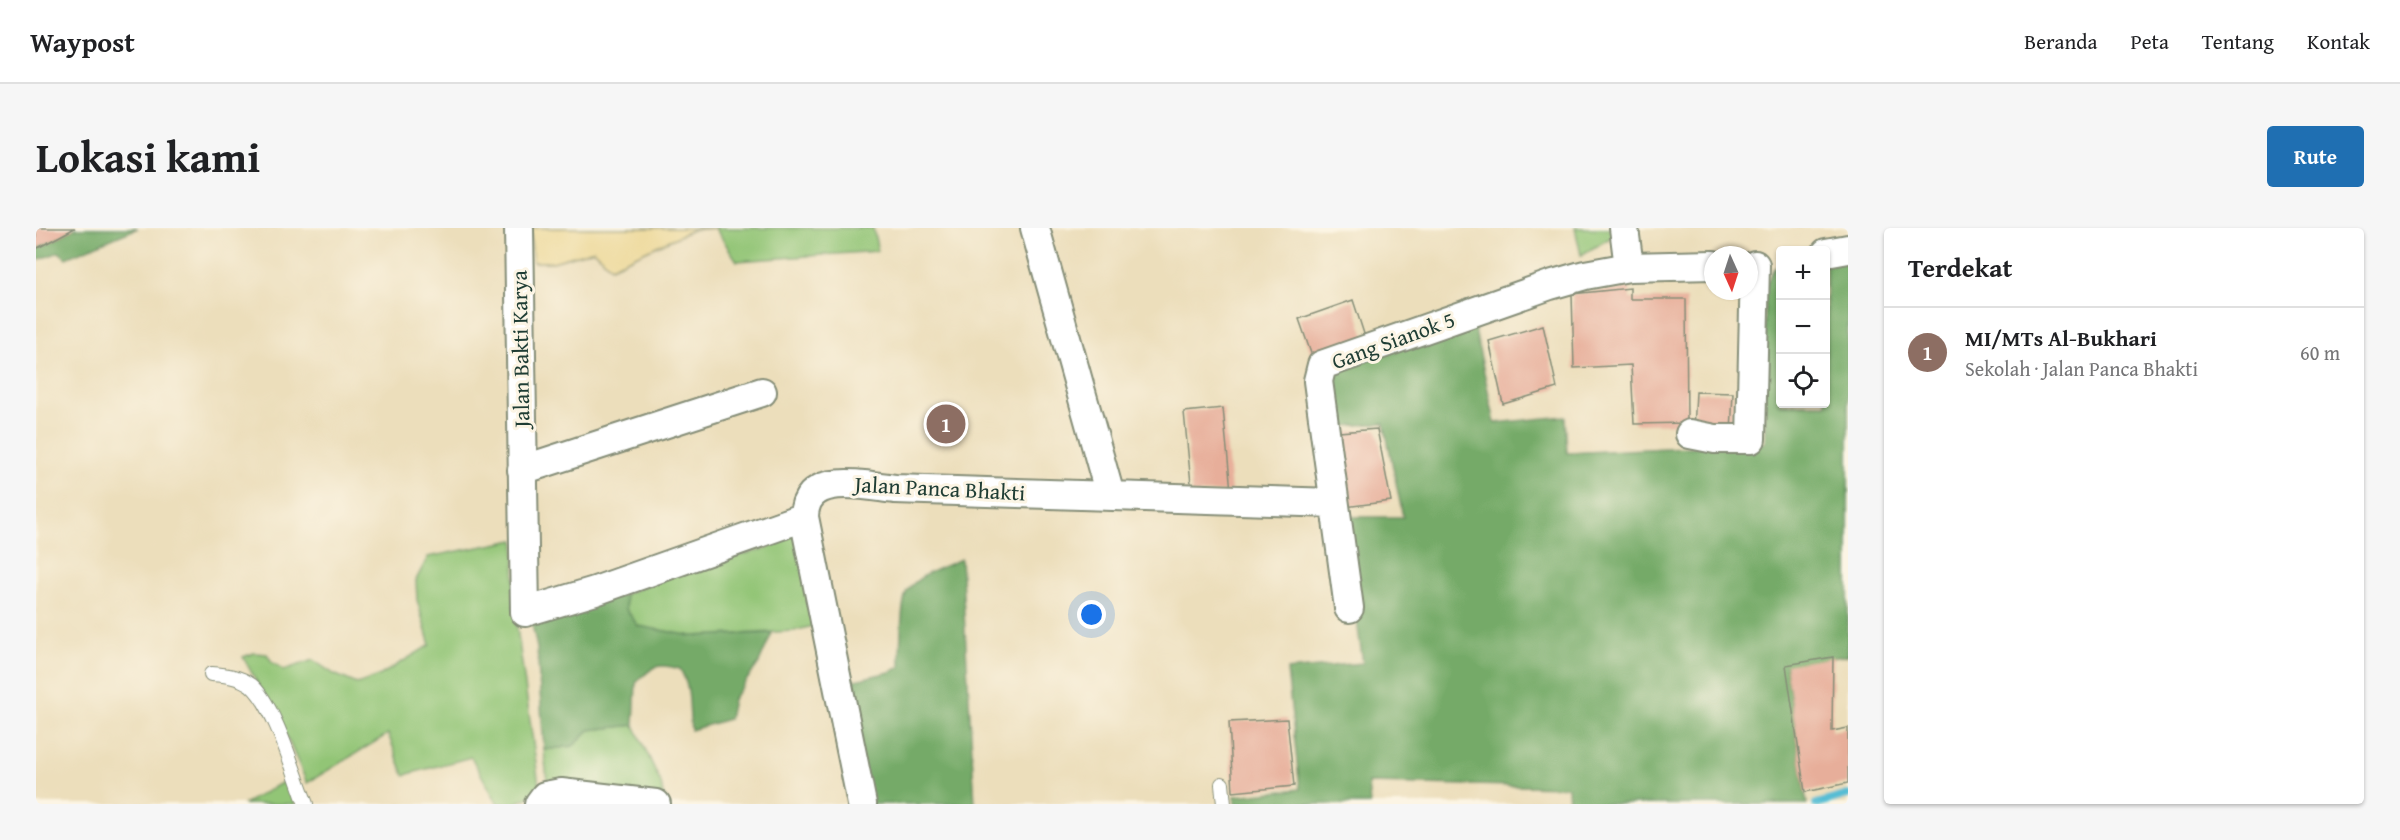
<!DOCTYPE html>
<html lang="id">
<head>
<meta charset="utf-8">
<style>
  body { margin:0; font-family:"Gentium Book Plus",serif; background:#f6f6f6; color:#202124 }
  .controls { position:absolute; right:18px; top:18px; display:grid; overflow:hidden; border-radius:6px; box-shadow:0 2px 4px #0004 }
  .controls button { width:54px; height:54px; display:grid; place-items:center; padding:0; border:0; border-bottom:2px solid #e0e0e0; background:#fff; color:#202124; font:30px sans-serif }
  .compass { position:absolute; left:1668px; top:18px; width:54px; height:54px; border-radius:50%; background:#fff; box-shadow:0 2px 4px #0004; rotate:177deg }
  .you { position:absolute; left:1056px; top:387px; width:21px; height:21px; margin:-15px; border:4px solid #fff; border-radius:50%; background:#1a73e8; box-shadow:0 0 0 9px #1a73e833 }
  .badge { display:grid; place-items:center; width:39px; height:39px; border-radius:50%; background:#1f6fb2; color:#fff; font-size:20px; font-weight:700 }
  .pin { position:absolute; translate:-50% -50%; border:3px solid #fff; box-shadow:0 2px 6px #0006 }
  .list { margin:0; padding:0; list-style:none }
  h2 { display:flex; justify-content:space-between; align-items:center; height:78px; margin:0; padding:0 24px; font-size:26px }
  h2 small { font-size:20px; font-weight:400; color:#757577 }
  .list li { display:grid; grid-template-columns:39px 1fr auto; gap:18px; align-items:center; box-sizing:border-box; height:90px; padding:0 24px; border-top:2px solid #e0e0e0 }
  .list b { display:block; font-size:22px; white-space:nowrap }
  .list p { margin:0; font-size:20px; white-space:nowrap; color:#757577 }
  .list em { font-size:20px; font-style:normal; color:#757577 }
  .icon { flex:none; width:33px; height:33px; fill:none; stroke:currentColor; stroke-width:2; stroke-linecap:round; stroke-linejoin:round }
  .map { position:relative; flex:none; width:1812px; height:576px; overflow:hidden; border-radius:6px }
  header { display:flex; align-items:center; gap:36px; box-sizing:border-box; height:84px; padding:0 30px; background:#fff; border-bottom:2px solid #e0e0e0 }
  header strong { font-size:28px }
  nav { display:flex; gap:33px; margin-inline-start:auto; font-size:21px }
  .intro { display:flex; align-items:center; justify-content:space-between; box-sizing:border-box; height:144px; padding:0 36px }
  h1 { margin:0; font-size:42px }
  .button { padding:15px 27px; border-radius:6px; background:#1f6fb2; color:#fff; font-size:21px; font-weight:700 }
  main { display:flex; gap:36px; padding:0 36px }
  aside { flex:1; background:#fff; border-radius:6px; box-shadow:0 2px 4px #0004 }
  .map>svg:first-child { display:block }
</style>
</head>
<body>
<header>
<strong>Waypost</strong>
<nav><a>Beranda</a><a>Peta</a><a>Tentang</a><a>Kontak</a></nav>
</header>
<div class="intro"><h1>Lokasi kami</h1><a class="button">Rute</a></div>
<main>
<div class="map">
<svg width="1812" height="576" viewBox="0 0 1812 576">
  <rect width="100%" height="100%" fill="#fcf5e5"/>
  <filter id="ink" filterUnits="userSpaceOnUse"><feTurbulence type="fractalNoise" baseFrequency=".0167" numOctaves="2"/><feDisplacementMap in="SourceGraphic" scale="12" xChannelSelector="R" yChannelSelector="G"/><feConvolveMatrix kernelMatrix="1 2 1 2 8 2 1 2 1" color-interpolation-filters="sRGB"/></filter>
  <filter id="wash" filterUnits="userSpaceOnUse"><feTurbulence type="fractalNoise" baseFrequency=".008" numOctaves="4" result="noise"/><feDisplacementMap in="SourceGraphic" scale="24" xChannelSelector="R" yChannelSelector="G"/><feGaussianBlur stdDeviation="1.35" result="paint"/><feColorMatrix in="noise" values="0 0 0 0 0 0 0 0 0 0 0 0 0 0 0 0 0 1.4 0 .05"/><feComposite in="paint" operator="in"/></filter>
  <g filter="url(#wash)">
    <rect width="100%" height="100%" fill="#ecdebb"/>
    <!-- green -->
    <path fill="#92c576" stroke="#588155" stroke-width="1.5" d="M679,0h158l5,23 -141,10z
      M1539,0h41l1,6 -36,21z
      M759,303l22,94 -23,6 -102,5 -54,-10 -12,-17 -1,-15c28,-11 55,-23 83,-32 26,-7 70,-10 87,-31z
      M479,312l-1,66 26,186 -26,12h-16l-27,-47 -67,18 -16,-41 -81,49 -21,-48 -43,-78 11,-4 13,1 5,8 12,8 29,-10 21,14 23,10 22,-8 51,-31 -13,-45 -1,-20 12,-23z
      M598,497l27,58 3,17 -116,-10 -4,-40 29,-4 16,-16z
      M249,552l10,24h-51l41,-23z"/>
    <!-- forest -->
    <path fill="#75aa67" stroke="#4a744e" stroke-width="1.5" d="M39,0h63l-72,30 -7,-6 -23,9v-12z
      M1812,28v399l-62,11 21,138h-238l-1,-17 -200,-4 2,21h-135v-8l65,-7 -13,-119 76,-7 -21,-146h61l-19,-94 -51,4 -8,-53 148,-53 22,102 70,-7 2,37 198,-10v-157l9,-18 6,-1v137h46v-144z
      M925,331l14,245h-107l-22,-122 44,-10 10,-5c0,-15 1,-66 7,-76 11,-17 37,-24 54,-32z
      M589,366l1,15 12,17 54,10 80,-3 -13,30 -26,36 -4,20 -38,11c-3,-22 1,-41 -11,-61 -23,-7 -27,-3 -44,14l-2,42 -45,5 -16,16 -29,4 -7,-102 -5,-24z"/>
    <!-- sand -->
    <path fill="#eeda9e" stroke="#868c69" stroke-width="1.5" d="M494,0h185l-23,2 -81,37 -17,-17 -41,12h-20z"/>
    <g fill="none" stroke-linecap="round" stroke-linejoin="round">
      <!-- stream -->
      <path stroke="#56bdd4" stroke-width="8" d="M1780,576l32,-9"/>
    </g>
    <g id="blocks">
      <!-- building -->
      <path fill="#e7ae9a" d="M0,0h39l-39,21z
        M1594,60v11h56l1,124 -53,1 -3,-59 -57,3 -2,-74z
        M1317,72l14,43 -54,16 -14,-40z
        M1507,97l14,63 -54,16 -14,-63z
        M1660,164l37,1 -2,39 -37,-2z
        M1187,180l8,83 -39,3 -8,-82z
        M1341,201l14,72 -46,6 -6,-75z
        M1797,429l-1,74 16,-3v55l-43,9 -19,-127z
        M1251,491l7,67 -61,6 -4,-70z"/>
    </g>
  </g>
  <g filter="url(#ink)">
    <use href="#blocks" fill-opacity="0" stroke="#868e78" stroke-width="1.5"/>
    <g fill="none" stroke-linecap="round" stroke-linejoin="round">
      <!-- lane casing -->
      <g stroke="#868e78" stroke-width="16">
        <path id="lane" d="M175,446c13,1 28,2 40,11 24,20 43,89 55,119
          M1186,556l2,20"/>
      </g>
      <!-- street casing -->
      <g stroke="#868e78" stroke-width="32">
        <path id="street" d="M483,0l6,384 70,-21 209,-74
          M999,0l75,267
          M1588,0l5,39
          M1790,25l22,-4
          M1654,206l25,5h36l4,-174
          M486,242l240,-78
          M1313,380l-31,-227 4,-16 228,-80 35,-10 44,-8 84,-2
          M503,576l6,-8 16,-3 95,11
          M826,576l-58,-287c1,-47 61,-31 91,-28l439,14"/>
      </g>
      <!-- lane -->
      <use href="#lane" stroke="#fff" stroke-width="14"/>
      <!-- street -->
      <use href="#street" stroke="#fff" stroke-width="28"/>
    </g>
  </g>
  <g text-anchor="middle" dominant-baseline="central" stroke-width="6" stroke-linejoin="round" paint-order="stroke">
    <!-- street labels -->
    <g font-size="22" fill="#1f3d34" stroke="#fcf5e5">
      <text transform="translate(1357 112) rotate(-20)">Gang Sianok 5</text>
      <text transform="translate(484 121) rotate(-91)">Jalan Bakti Karya</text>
      <text transform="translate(904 260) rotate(3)">Jalan Panca Bhakti</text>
    </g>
  </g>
</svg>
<div class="controls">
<button>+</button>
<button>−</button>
<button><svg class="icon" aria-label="locate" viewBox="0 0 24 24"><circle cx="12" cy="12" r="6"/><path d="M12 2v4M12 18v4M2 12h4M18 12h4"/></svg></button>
</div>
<svg class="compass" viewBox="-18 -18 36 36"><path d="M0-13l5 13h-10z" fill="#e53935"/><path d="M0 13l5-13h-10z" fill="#757577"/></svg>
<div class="you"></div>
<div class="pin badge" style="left:910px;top:196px;background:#8d6e63">1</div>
</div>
<aside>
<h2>Terdekat<small></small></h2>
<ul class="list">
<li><span class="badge" style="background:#8d6e63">1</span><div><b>MI/MTs Al-Bukhari</b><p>Sekolah · Jalan Panca Bhakti</p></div><em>60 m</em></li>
</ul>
</aside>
</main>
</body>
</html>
